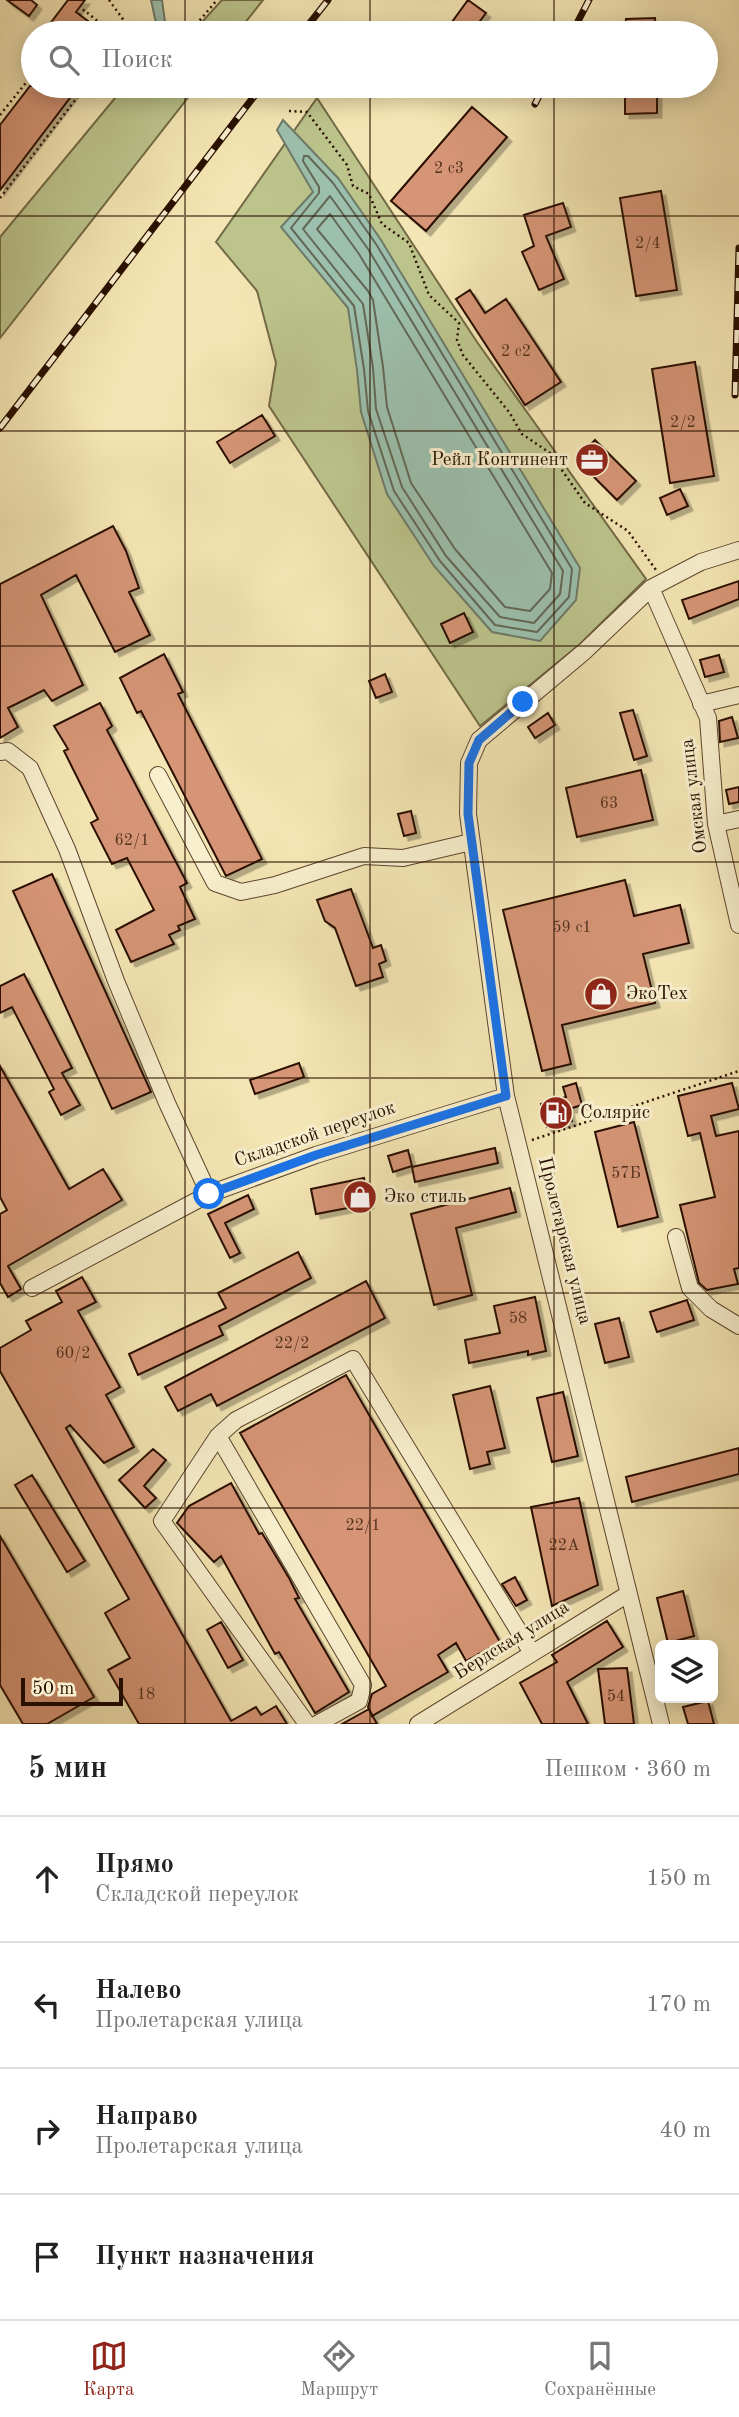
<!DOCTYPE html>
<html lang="ru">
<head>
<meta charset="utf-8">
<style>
  body { margin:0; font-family:"Old Standard TT",serif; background:#f6f6f6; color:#222 }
  .controls { position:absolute; right:21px; bottom:21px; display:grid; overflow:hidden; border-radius:10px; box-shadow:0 4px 18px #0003 }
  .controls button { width:63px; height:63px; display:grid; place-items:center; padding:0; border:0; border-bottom:2px solid #e0e0e0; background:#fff; color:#222; font:35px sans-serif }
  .scale { position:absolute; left:21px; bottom:18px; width:102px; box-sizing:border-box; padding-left:7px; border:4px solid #2a1000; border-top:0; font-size:19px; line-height:24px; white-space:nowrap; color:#2a1000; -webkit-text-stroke:5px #f8efce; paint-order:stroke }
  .stop { position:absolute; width:21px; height:21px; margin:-16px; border:5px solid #1a73e8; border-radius:50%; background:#fff }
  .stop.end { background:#1a73e8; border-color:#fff; box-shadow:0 2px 7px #0008 }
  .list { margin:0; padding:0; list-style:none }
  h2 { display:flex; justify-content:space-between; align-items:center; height:91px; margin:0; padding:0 28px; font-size:30px }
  h2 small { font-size:23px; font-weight:400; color:#767676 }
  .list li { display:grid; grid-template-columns:46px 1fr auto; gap:21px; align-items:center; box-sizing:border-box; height:126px; padding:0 28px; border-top:2px solid #e0e0e0 }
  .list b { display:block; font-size:26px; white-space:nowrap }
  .list p { margin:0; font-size:23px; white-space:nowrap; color:#767676 }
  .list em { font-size:23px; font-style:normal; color:#767676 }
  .icon { flex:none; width:38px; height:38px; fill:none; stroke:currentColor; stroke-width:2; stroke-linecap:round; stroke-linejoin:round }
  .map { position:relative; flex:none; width:739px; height:1724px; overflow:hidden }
  .search { position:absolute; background:#fff; box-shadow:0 4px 18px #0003; left:21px; right:21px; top:21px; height:77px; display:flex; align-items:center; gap:18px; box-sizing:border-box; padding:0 24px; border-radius:38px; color:#767676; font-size:26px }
  .sheet { height:595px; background:#fff }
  nav { display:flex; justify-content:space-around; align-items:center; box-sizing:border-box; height:98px; border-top:2px solid #e0e0e0; background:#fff; font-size:19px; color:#767676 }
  nav a { display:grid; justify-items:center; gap:4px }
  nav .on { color:#8f2418 }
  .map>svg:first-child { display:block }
</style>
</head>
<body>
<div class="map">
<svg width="739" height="1724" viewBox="0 0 739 1724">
  <defs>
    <filter id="shadow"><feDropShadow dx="4.5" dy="4.5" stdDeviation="0" flood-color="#0004"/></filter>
  </defs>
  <rect width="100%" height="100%" fill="#f4e6b4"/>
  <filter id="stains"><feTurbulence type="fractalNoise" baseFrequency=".00286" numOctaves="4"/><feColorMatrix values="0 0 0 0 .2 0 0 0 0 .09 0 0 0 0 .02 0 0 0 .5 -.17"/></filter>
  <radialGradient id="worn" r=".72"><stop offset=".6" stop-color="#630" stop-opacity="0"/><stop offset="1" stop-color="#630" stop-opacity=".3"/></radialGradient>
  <!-- green -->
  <path fill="#bcc48c" stroke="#736a46" stroke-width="2" d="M222,0h41l-26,33h-45z
    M125,86h72l-197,252v-101z
    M317,98l160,244 169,237 -67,66 -99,81 -211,-320 7,-43 -19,-72 -41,-49z"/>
  <!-- water -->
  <path fill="#9cc0ad" stroke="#6e7a68" stroke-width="2" d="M151,0h11l3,22 5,11h-7l-7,-10z
    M283,120l55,58 43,62 199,328 -4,32 -36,41 -48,-9 -58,-66 -47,-72 -26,-82 -4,-42 -9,-62 -67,-81 32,-35 -36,-62z"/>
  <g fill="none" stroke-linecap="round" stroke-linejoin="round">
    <!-- shore -->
    <path stroke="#636856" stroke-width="2" d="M304,156h4l25,27 43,61 196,325 -3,28 -32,35 -42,-7 -55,-64 -46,-70 -26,-80 -4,-42 -10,-63 -63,-78 28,-35v-6l-16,-26z
      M330,196l38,53 195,322 -3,23 -26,29 -34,-6 -54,-61 -44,-69 -26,-78 -3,-41 -10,-64 -60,-75z
      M330,214l29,40 193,319 -2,16 -20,22 -25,-4 -50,-58 -44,-66 -24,-76 -4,-40 -10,-67 -5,-9 -51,-62z"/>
  </g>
  <!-- building -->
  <path fill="#d59576" stroke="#2a1000" stroke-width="2" filter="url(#shadow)" d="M7,0h24l6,5 -8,11z
    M68,0h17l-9,12 28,21h-61z
    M468,0l18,13 -15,20h-27z
    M655,18l1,15h-31l1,-14z
    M30,86h49l-79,104v-65z
    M625,86h32v27l-32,1z
    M472,107l35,30 -81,94 -35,-30z
    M661,191l16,99 -41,6 -16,-98z
    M563,203l8,24 -25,9 18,43 -25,11 -17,-38 12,-6 -10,-31z
    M470,290l15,23 21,-14 55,83 -36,23 -69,-106z
    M695,362l19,114 -44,7 -18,-114z
    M262,415l13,21 -45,27 -13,-21z
    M595,440l41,41 -19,19 -41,-41z
    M680,489l8,17 -21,9 -7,-17z
    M113,526l13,25 13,37 -10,4 21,43 -35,17 -39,-77 -35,20 42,90 -31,16 -8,-11 -36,18 10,19 -18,11v-154z
    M739,581v18l-50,20 -7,-19z
    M464,613l9,19 -23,11 -9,-19z
    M164,654l19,38 -5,2 84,165 -36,17 -85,-165 -4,2 -17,-35z
    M719,655l5,17 -19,5 -5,-17z
    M385,674l7,18 -16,6 -7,-17z
    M100,703l12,23 -5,4 80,153 -7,4 15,32 -17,7 2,4 -11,5 5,9 -43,18 -15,-32 38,-20 -27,-52 -15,6 -21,-41 7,-4 -34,-68 4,-2 -14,-23z
    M633,710l14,46 -13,4 -14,-47z
    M548,713l7,12 -20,13 -7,-11z
    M732,717l6,21 -18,4 -1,-21z
    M641,770l12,50 -76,17 -11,-49z
    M739,787v15l-10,2 -3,-14z
    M411,811l5,22 -12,3 -6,-22z
    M52,874l99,218 -39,17 -99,-218z
    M625,880l9,36 46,-11 9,38 -46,11 12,49 -93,22 9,39 -29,7 -39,-161z
    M351,889l22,59 8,-3 5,16 -7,3 4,13 -27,9 -21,-58 -10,-7 -8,-21z
    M24,974l48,94 -10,5 18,32 -19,10 -12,-23 5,-3 -42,-82 -12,6v-27z
    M299,1063l5,14 -49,17 -5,-14z
    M0,1066l69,123 34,-20 19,31 -114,66 13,23 -13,8 -8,-14v-69l7,-4 -7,-13z
    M576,1083l6,22 -13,4 3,12 -25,6 -6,-23 25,-7 -3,-10z
    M732,1083l7,26 -28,7 5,20 23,-5v137l-5,1 4,15 -31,6 -8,-7 -19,-78 35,-8 -15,-64 -12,3 -10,-40z
    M634,1122l24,95 -40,10 -23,-95z
    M495,1148l3,15 -83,19 -3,-15z
    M408,1150l4,16 -19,6 -5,-16z
    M364,1178l5,26 -53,10 -5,-25z
    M510,1188l6,24 -60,16 16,67 -38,10 -23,-91z
    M248,1195l6,14 -29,14 15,30 -10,5 -22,-44z
    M298,1252l13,26 -92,48 4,9 -85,40 -9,-21 97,-46 -8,-15z
    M82,1277l14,25 -18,9 42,76 -14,8 28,52 -30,16 -34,-38 -4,3 165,293 25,-14 5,8 15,-9 11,18h-148l-31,-54 22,-12 -25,-45 24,-14 -129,-228v-23l31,-18 -5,-9 36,-19 -6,-11z
    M366,1281l19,37 -168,88 -6,-12 -33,17 -13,-24z
    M535,1297l11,54 -18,4v-4l-59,12 -4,-23 35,-7 -6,-27z
    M687,1300l7,20 -37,12 -7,-20z
    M619,1318l10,39 -24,6 -10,-39z
    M346,1375l154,267 -34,19 -10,-18 -18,12 10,17 -76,44 -4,-9 4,-13 14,-8 -146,-253z
    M490,1386l15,62 -18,4 3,12 -20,5 -17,-74z
    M563,1392l15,64 -26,6 -15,-64z
    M739,1448v26l-107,28 -6,-25z
    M153,1449l13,11 -22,26 12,12 -11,10 -26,-28z
    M32,1475l53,86 -18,11 -52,-87z
    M231,1483l28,51 3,-1 27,45 10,20 -4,1 54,93 -34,21 -36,-61 -4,2 -54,-98 -7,6 -37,-39 12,-17z
    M579,1498l19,87 -46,21 -21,-99z
    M0,1536l94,161 -47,27h-24l-23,-39z
    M515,1577l12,23 -11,6 -14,-22z
    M683,1591l11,45 -26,7 -11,-45z
    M607,1621l16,26 -56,35 21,42h-46l-22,-41 37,-21 -5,-7z
    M221,1622l22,38 -15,8 -21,-38z
    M627,1668l7,56h-29l-7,-55z
    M708,1701l6,23h-26l-5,-17z
    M369,1709l8,15h-35z"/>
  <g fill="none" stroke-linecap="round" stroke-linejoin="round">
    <!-- minor casing -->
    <g stroke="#5c462d" stroke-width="18">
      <path id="minor" d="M651,588l57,130 8,106 23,101
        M701,704l38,-9
        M0,752l8,-1 22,17 37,81 49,132 51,122 42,91
        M158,775l57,108 26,9 34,-7 89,-29 39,2 68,-16
        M716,824l23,-5
        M676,1237l14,51 21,21 28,17
        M32,1288l177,-94 107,-39 190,-59
        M218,1436l145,249 -4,16 -42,23
        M307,1724l-145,-203 56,-85 18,-16 117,-61 179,294
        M418,1724l210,-130
        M661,1724l-155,-628 -38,-282 1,-51 10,-23 106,-89 66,-63 50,-26 38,-12"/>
    </g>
    <!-- path -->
    <path stroke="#2a1000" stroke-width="2.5" stroke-dasharray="2 3.5" stroke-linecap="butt" d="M109,0l24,33
      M79,15l5,-5 28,23
      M189,33l28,-33
      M289,111l18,1 40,53 6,21 16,8 13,30 27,19 20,52 30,28 -2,17 6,15 46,57 13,22 28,19 35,50 43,28 28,39
      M0,115l33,-41
      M0,198l86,-112
      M532,1140l207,-69"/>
    <!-- minor -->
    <use href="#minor" stroke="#f8efce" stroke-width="16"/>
    <!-- rail casing -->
    <g stroke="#2a1000" stroke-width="7">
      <path id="rail" d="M302,33l26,-33
        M572,33l17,-33
        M535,104l9,-18
        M735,395l4,-147
        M0,428l262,-342"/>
    </g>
    <!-- rail -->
    <use href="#rail" stroke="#f8efce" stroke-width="4.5" stroke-dasharray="13" stroke-linecap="butt"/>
  </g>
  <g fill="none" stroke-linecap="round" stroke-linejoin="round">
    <!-- route -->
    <path stroke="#1a73e8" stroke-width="9" d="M209,1194l107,-39 190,-59 -38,-282 1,-51 10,-23 44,-38"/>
  </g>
  <!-- grid -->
  <path fill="none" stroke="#2a1000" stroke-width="2" stroke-opacity="0.55" d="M185,0v33M370,0v33M554,0v33M185,86v1638M370,86v1638M554,86v1638M0,216h739M0,431h739M0,646h739M0,862h739M0,1078h739M0,1293h739M0,1508h739"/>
  <!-- icons -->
  <defs>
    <g id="office-disc" transform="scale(1.75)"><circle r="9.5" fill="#8f2418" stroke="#f8efce"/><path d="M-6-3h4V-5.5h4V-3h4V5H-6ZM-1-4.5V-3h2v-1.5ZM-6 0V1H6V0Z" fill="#fff"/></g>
    <g id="shop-disc" transform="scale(1.75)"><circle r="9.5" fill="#8f2418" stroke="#f8efce"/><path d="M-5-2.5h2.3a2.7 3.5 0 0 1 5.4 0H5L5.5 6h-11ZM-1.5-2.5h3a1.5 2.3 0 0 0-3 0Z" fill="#fff"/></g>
    <g id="fuel-disc" transform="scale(1.75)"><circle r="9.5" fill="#8f2418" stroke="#f8efce"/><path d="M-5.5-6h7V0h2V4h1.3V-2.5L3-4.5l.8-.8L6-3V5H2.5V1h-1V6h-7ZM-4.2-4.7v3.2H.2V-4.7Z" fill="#fff"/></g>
  </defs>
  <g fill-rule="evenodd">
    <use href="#office-disc" x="592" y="460"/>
    <use href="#shop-disc" x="601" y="994"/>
    <use href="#fuel-disc" x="556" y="1113"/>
    <use href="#shop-disc" x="360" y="1197"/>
  </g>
  <g text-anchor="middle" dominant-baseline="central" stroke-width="6" stroke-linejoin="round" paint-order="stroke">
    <!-- number labels -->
    <g font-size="16" fill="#55311e">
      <text x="449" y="169">2 с3</text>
      <text x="648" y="244">2/4</text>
      <text x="516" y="352">2 с2</text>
      <text x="683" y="423">2/2</text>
      <text x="609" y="804">63</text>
      <text x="132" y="841">62/1</text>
      <text x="572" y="928">59 с1</text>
      <text x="626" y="1174">57Б</text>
      <text x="518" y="1319">58</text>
      <text x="292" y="1344">22/2</text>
      <text x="73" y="1354">60/2</text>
      <text x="363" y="1526">22/1</text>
      <text x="564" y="1546">22А</text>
      <text x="146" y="1695">18</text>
      <text x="616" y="1697">54</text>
    </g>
    <!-- poi labels -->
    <g font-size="19" fill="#2a1000" stroke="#f8efce" text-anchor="start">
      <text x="568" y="460" text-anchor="end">Рейл Континент</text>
      <text x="626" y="994">ЭкоТех</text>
      <text x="580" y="1113">Солярис</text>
      <text x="384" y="1197">Эко стиль</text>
    </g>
    <!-- street labels -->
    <g font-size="19" fill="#2a1000" stroke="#f8efce">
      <text transform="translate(695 796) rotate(-97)">Омская улица</text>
      <text transform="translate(315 1135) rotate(-19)">Складской переулок</text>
      <text transform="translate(564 1241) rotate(76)">Пролетарская улица</text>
      <text transform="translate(512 1641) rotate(-32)">Бердская улица</text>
    </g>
  </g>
  <rect width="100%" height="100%" filter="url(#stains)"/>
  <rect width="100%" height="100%" fill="url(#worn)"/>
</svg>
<div class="controls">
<button><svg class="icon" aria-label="layers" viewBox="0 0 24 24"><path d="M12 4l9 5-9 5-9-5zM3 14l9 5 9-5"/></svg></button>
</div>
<div class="scale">50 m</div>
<div class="stop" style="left:209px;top:1194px"></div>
<div class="stop end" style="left:523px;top:702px"></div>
<div class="search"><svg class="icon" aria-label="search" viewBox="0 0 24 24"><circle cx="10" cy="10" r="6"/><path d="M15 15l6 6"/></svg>Поиск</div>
</div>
<section class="sheet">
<h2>5 мин<small>Пешком · 360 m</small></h2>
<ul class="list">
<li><svg class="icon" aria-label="ahead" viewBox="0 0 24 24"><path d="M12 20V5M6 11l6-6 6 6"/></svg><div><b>Прямо</b><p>Складской переулок</p></div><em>150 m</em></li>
<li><svg class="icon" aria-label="left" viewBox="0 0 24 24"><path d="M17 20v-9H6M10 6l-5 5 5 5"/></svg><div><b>Налево</b><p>Пролетарская улица</p></div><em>170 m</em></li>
<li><svg class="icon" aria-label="right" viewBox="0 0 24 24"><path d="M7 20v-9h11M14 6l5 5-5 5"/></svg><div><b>Направо</b><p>Пролетарская улица</p></div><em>40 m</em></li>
<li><svg class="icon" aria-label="arrive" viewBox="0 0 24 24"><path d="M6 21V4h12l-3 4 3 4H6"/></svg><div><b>Пункт назначения</b></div></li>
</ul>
</section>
<nav>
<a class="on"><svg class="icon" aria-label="map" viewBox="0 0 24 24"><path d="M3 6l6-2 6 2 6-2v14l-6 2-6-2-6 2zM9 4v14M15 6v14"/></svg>Карта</a>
<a><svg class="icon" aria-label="directions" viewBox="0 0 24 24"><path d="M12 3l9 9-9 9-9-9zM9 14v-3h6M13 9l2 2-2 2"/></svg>Маршрут</a>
<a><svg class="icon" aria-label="saved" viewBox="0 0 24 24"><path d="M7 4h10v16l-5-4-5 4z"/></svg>Сохранённые</a>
</nav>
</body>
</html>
